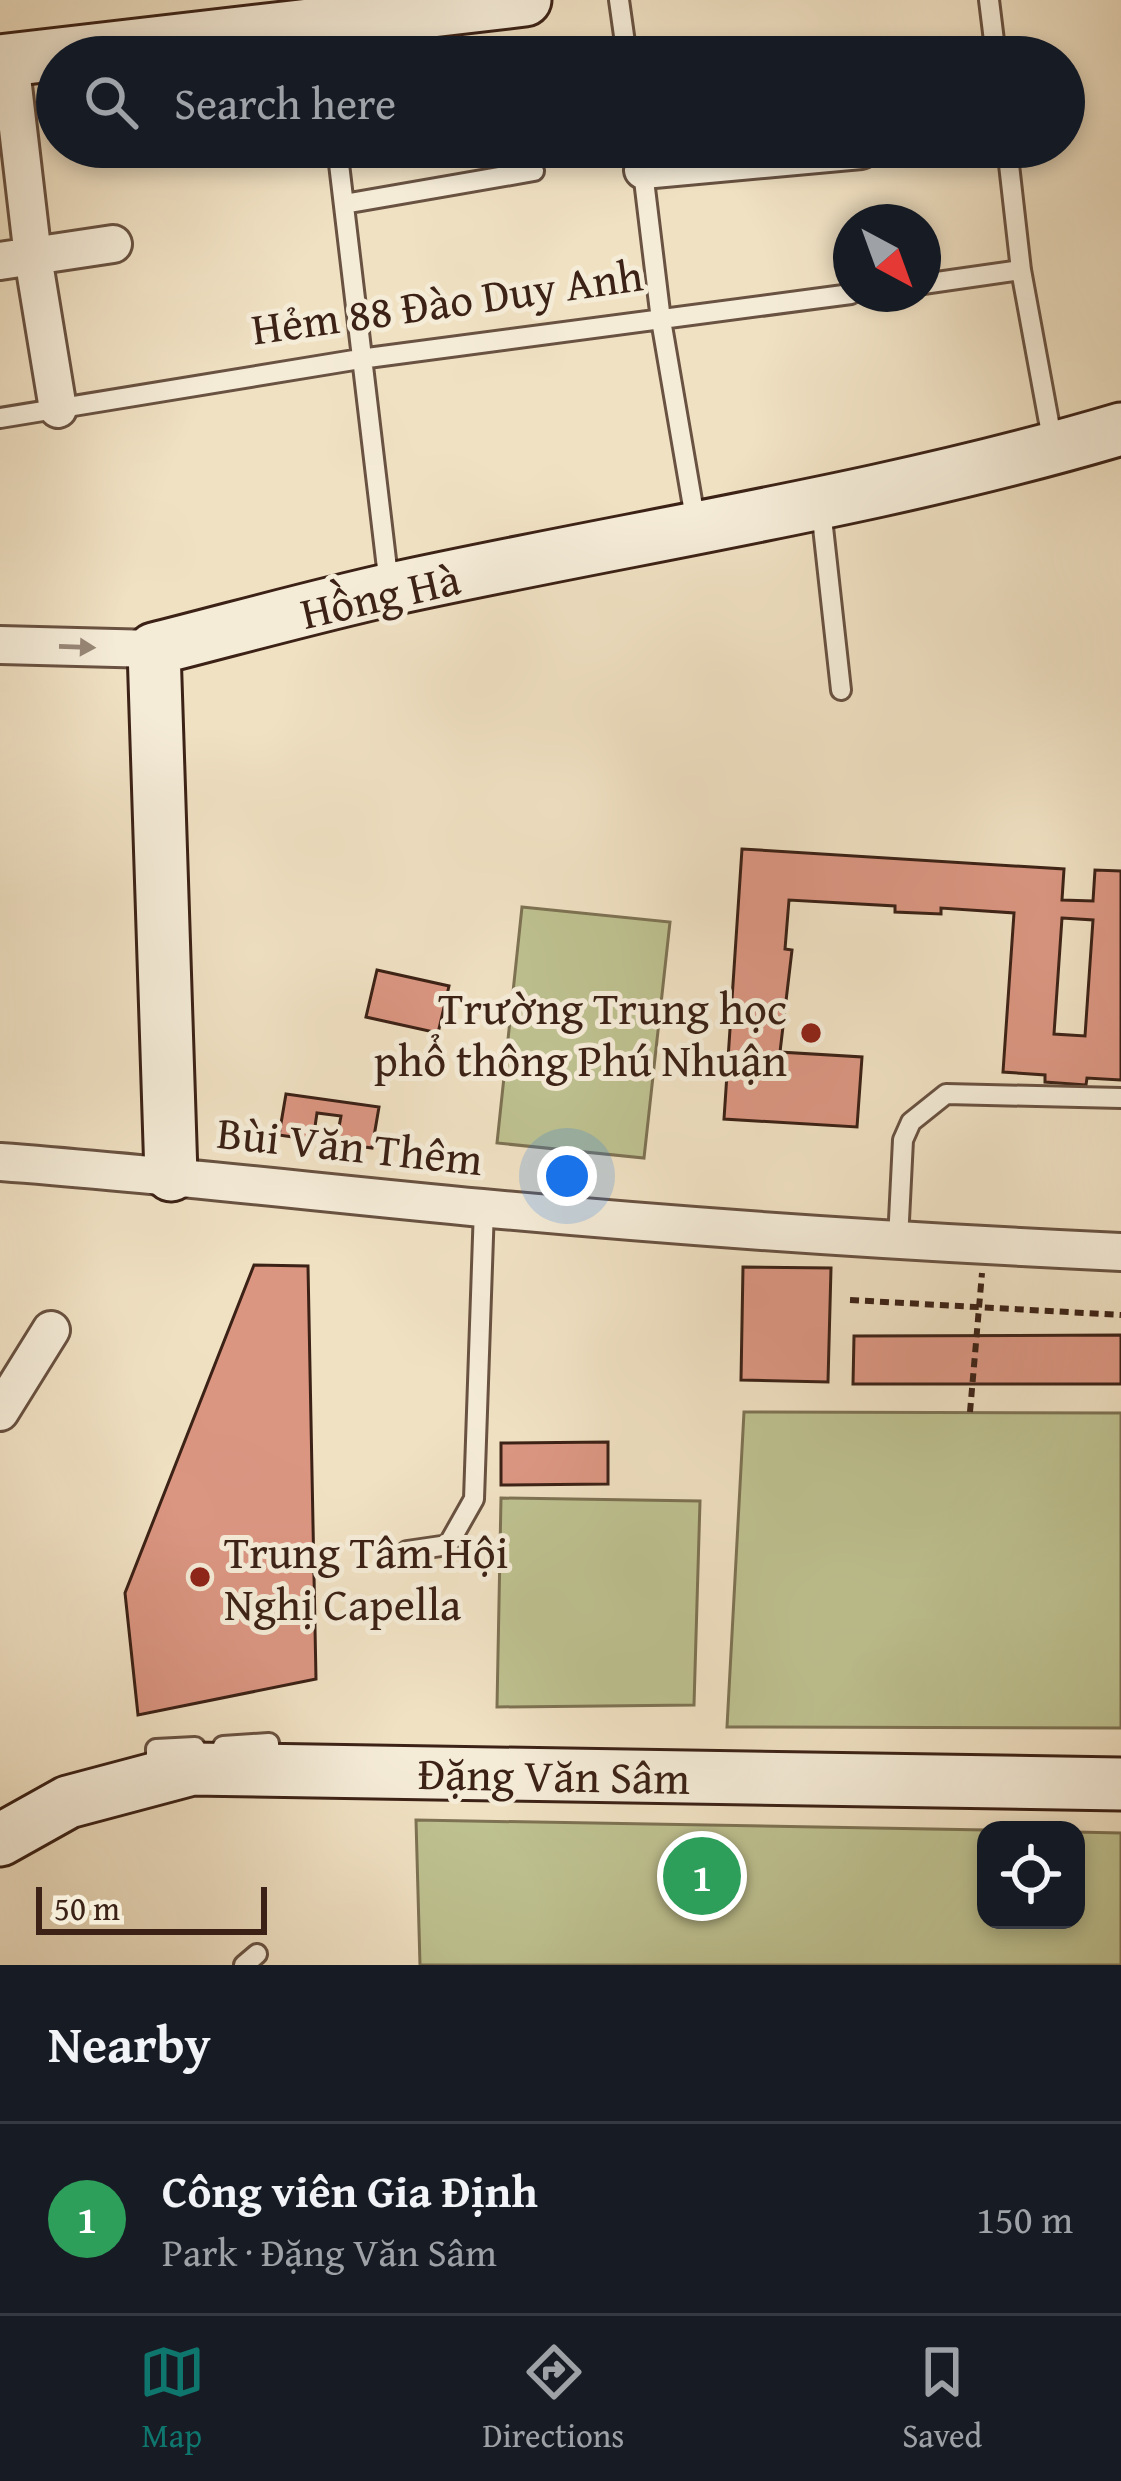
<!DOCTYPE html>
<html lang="en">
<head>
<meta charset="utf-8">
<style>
  body { margin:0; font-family:"Gentium Book Plus",serif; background:#20242c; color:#f1f3f6 }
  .controls { position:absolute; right:36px; bottom:36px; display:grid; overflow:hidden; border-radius:24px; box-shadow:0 6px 18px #0003 }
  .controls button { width:108px; height:108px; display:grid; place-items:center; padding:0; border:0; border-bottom:3px solid #363941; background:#171b24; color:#f1f3f6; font:60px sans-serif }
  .compass { position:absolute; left:833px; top:204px; width:108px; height:108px; border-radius:50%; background:#171b24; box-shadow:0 6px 18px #0003; rotate:139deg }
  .scale { position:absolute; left:36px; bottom:30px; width:231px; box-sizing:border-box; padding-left:12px; border:6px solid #3c2216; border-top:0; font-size:33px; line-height:42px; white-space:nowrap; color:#3c2216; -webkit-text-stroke:9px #f5ecd8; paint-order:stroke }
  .you { position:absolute; left:567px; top:1176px; width:42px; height:42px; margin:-30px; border:9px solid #fff; border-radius:50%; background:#1a73e8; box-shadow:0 0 0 18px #1a73e833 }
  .badge { display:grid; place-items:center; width:78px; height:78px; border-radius:50%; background:#0f766e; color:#fff; font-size:39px; font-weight:700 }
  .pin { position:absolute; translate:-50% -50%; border:6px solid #fff; box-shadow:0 3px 12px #0006 }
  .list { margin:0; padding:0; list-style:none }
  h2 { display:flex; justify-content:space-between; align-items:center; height:156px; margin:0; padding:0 48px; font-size:51px }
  h2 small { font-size:39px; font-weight:400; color:#9ea1a6 }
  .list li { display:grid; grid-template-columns:78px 1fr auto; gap:36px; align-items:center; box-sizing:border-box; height:192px; padding:0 48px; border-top:3px solid #363941 }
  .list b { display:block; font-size:45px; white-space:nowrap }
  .list p { margin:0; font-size:39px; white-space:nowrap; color:#9ea1a6 }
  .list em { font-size:39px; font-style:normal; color:#9ea1a6 }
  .icon { flex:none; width:66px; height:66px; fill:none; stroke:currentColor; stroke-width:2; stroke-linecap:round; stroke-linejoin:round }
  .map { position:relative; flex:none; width:1121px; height:1965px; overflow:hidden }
  .search { position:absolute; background:#171b24; box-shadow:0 6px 18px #0003; left:36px; right:36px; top:36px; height:132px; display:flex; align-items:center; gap:30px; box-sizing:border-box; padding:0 42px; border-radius:66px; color:#9ea1a6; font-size:45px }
  .sheet { height:348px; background:#171b24 }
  nav { display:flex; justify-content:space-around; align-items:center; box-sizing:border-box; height:168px; border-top:3px solid #363941; background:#171b24; font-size:33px; color:#9ea1a6 }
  nav a { display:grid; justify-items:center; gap:6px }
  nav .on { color:#0f766e }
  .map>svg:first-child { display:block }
</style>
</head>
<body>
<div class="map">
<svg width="1121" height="1965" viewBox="0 0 1121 1965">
  <rect width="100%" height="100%" fill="#f0e1c3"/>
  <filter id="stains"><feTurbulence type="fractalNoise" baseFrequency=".00167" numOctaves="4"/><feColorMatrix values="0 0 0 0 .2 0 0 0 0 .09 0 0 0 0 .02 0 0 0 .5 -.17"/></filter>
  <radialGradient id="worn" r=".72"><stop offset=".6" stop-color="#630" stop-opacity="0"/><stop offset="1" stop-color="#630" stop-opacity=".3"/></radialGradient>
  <!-- green -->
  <path fill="#bec190" stroke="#7d7253" stroke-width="3" d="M522,907l148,15 -26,236 -147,-15z
    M744,1412l377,1v315l-394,-1z
    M501,1498l199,3 -6,204 -197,2z
    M416,1820l570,10v90h90v-88l45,1v132h-701z"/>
  <!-- building -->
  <path fill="#db9682" stroke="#3c2216" stroke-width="3" fill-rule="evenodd" d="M742,849l322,20 -2,31 31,1 2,-31 26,1v209l-34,-2 -1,7 -41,-3v-7l-42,-3 11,-159 -73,-5v6l-46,-2v-6l-106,-6 -4,49 7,1 -12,102 82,5 -5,70 -133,-8zM1062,918l31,2 -8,116 -31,-2z
    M377,970l72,16 -11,47 -72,-16z
    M286,1094l93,13 -7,41 -36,-5 5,-27 -24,-3 -4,27 -34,-5z
    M254,1265l54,1 8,413 -178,36 -13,-122z
    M743,1267l88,1 -3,114 -87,-2z
    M1121,1335v49h-268l1,-48z
    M608,1442v42l-107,1v-42z"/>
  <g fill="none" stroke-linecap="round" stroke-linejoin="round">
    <!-- lane casing -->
    <g stroke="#695241" stroke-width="24">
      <path id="lane" d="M619,0l8,57
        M989,0l7,57
        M337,147l52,438
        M640,147l21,173 35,204
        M1007,147l14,123 32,174
        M344,204l190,-33
        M923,284l98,-14
        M0,418l360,-59 491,-65
        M821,509l20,181
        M898,1240l5,-100 8,-18 35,-28 175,4
        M407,1551l41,-6 26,-46 10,-291
        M223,1746l46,-3 1,23
        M156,1772v-23l39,-2
        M244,1965l13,-11"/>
    </g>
    <!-- street casing -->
    <g stroke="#695241" stroke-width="42">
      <path id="street" d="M10,60l23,197 25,152
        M643,170l218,-20
        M0,261l113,-17
        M0,645l154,4
        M0,1162c161,12 322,31 482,46 213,20 426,34 639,44
        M0,1412l51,-82"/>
    </g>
    <!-- secondary casing -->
    <g stroke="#3c2216" stroke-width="57">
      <path id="secondary" d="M0,61l525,-61
        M171,1175l-17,-526c79,-20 158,-42 238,-60 243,-53 490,-89 729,-160
        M0,1840l68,-38 124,-33 929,15"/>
    </g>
    <!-- path -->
    <path stroke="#3c2216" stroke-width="6" stroke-dasharray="9 6" stroke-linecap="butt" d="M850,1300l271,15
      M970,1412l12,-139"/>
    <!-- lane -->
    <use href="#lane" stroke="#f5ecd8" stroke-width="18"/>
    <!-- street -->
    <use href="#street" stroke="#f5ecd8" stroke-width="36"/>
    <!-- secondary -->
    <use href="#secondary" stroke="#f5ecd8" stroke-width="51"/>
  </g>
  <!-- one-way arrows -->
  <defs><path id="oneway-solid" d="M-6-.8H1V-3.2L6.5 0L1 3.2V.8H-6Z" transform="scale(3)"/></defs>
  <use fill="#988777" href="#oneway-solid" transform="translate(77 647) rotate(2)"/>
  <!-- markers -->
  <g fill="#8f2418" stroke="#f5ecd8" stroke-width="4.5">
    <circle cx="811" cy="1033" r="12"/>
    <circle cx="200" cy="1577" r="12"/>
  </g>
  <g text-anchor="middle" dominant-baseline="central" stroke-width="10" stroke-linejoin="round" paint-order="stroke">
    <!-- street labels -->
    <g font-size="45" fill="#3c2216" stroke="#f5ecd8">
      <text transform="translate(447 301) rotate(-8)">Hẻm 88 Đào Duy Anh</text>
      <text transform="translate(380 595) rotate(-13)">Hồng Hà</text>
      <text transform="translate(350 1145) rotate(6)">Bùi Văn Thêm</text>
      <text transform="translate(554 1775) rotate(1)">Đặng Văn Sâm</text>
    </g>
    <!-- poi labels -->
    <g font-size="45" fill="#3c2216" stroke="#f5ecd8" text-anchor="end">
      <text x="787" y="1007">Trường Trung học<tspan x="787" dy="52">phổ thông Phú Nhuận</tspan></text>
      <text x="224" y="1551" text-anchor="start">Trung Tâm Hội<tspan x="224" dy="52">Nghị Capella</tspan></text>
    </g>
  </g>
  <rect width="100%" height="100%" filter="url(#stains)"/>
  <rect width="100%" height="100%" fill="url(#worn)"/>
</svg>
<div class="controls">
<button><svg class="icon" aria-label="locate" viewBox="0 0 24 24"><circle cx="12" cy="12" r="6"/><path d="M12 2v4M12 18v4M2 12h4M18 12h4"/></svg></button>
</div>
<svg class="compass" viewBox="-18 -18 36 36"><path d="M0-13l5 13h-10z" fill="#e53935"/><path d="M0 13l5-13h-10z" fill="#9ea1a6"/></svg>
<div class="scale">50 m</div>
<div class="you"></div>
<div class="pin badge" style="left:702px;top:1876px;background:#2e9e5b">1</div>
<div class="search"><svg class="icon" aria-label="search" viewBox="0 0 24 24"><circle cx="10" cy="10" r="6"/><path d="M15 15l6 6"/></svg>Search here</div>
</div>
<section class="sheet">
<h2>Nearby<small></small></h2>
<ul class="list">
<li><span class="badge" style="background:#2e9e5b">1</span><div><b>Công viên Gia Định</b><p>Park · Đặng Văn Sâm</p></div><em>150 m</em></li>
</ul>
</section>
<nav>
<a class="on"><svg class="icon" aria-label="map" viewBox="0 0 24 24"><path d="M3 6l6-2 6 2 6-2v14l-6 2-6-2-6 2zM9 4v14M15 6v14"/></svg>Map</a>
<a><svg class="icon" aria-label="directions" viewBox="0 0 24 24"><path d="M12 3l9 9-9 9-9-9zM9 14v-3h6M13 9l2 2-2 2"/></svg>Directions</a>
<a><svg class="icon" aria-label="saved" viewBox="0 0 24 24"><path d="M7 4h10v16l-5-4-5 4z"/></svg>Saved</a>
</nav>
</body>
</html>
